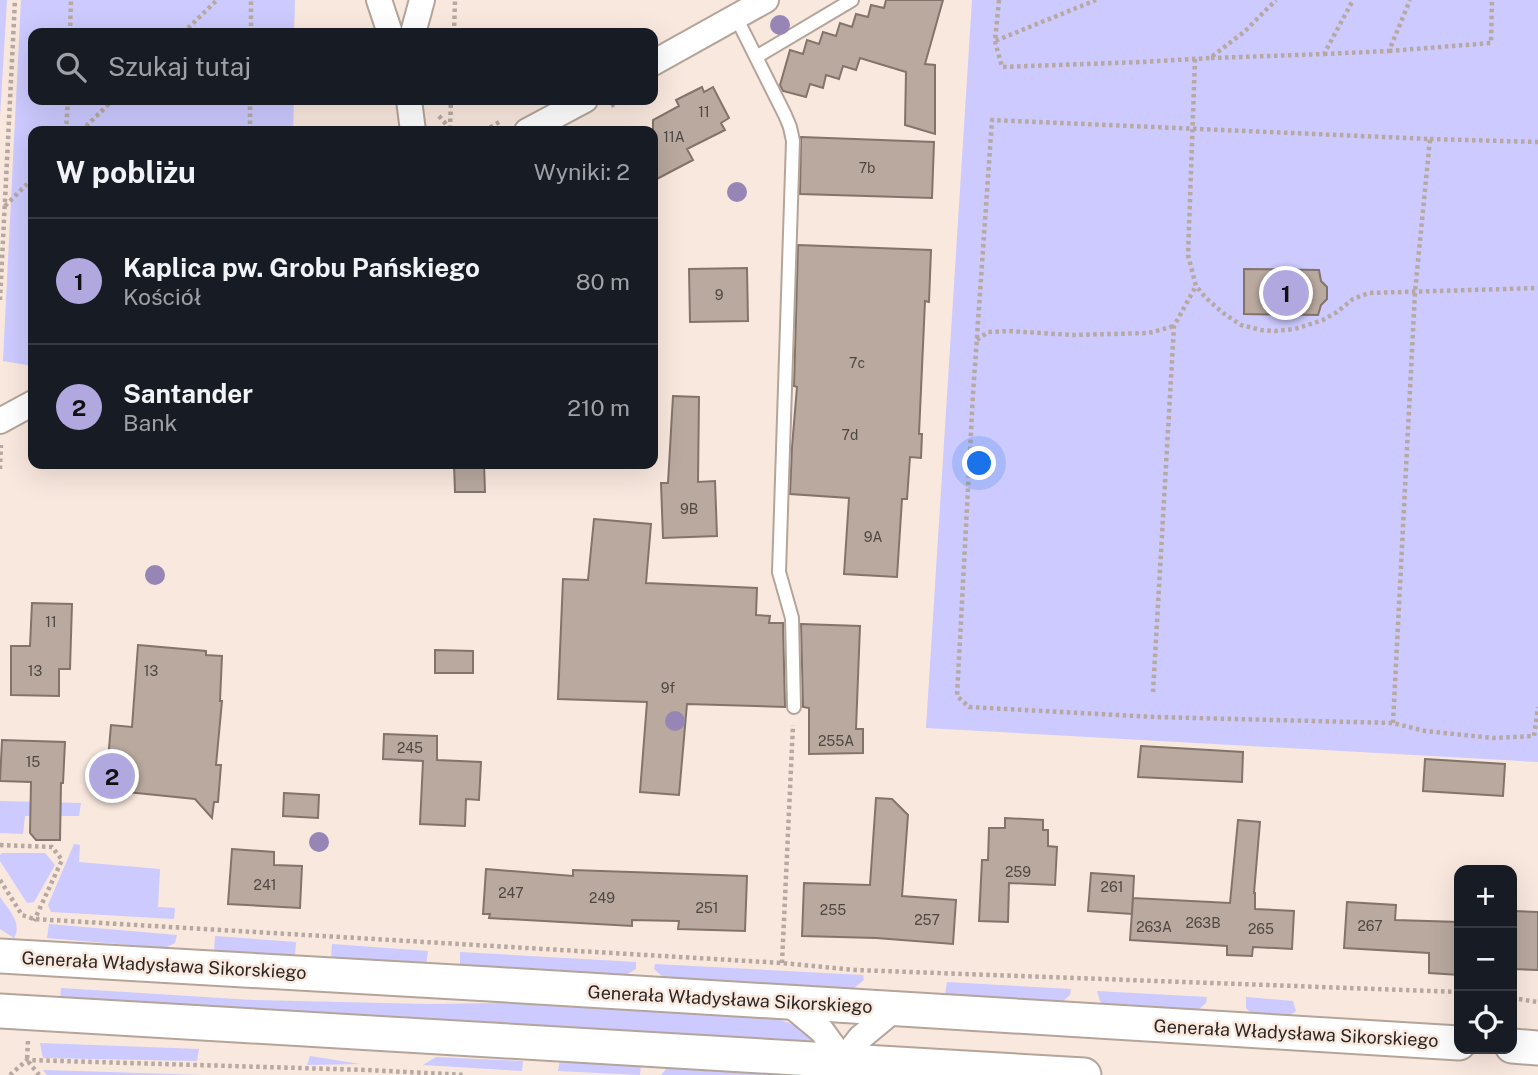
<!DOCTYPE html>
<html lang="pl">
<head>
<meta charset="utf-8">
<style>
  body { margin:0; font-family:"Public Sans",sans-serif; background:#20242c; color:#f1f3f6 }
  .controls { position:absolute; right:21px; bottom:21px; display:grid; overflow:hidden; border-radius:14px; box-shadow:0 7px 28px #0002 }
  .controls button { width:63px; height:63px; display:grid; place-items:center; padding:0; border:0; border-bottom:2px solid #363941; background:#171b24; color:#f1f3f6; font:35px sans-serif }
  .you { position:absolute; left:980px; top:464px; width:24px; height:24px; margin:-18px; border:5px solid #fff; border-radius:50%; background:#1a73e8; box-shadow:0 0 0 10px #1a73e833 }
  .badge { display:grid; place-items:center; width:46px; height:46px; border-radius:50%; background:#b1a8e0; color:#111; font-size:23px; font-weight:700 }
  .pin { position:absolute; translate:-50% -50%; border:4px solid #fff; box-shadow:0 2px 7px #0006 }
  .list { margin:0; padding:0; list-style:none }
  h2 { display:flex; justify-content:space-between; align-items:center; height:91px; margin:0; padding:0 28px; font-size:30px }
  h2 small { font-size:23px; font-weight:400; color:#9ea1a6 }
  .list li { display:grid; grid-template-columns:46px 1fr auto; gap:21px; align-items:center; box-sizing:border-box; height:126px; padding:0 28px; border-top:2px solid #363941 }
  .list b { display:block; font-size:26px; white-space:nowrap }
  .list p { margin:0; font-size:23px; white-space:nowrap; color:#9ea1a6 }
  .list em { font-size:23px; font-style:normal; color:#9ea1a6 }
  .icon { flex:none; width:38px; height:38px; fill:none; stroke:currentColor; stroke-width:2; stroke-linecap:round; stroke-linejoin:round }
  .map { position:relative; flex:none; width:1538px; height:1075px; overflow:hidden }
  .search { position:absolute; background:#171b24; box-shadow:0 7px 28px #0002; left:28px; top:28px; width:630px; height:77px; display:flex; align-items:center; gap:18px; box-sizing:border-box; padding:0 24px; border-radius:14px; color:#9ea1a6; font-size:26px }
  .panel { position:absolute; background:#171b24; box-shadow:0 7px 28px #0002; left:28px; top:126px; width:630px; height:343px; border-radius:14px }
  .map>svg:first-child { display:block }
</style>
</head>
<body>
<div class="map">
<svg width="1538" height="1075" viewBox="0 0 1538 1075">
  <rect width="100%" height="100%" fill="#f9e8de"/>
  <!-- green -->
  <path fill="#cccafe" d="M0,0h7l-7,117z
    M21,0h274l-1,33h-261v67h261l-1,31h-260v235l-30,-5z
    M972,0h566v762l-612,-34z
    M0,801l81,2 -2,13h-54l-2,18 -23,-1z
    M74,844l6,1 -1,17 81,7 -2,38 17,1 -1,11 -123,-7 -3,-7z
    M2,853h43l10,12 -21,37 -7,1 -27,-42v-6z
    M0,897c8,12 23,26 14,41l-14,-9z
    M49,924l128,11 -2,8 -10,5 -118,-10z
    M215,936l81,6 -1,14 -81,-5z
    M332,944l96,7 -2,15 -95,-7z
    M460,952l176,10v7l-10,6 -166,-10z
    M655,964l208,11 1,5 -10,8 -190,-10 -10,-9z
    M947,982l124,7 -1,6 -8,7 -117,-8z
    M61,988l192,12 175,4 74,-1 270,14c15,5 31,10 40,23l-2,2 -750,-42z
    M1097,991l110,6 -1,6 -8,7 -95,-5 -3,-4z
    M1246,997l47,4 3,10 -7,5h-35l-8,-8z
    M40,1043l159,6 -2,12 -154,-3z
    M310,1056l50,8 -53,1z
    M436,1057l87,4 -1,10 -99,-6z
    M560,1060l81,4 -1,11 -82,-4z
    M667,1068l120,7h-126z
    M43,1070l161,5h-157z"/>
  <!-- building -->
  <path fill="#b9a99f" stroke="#83746b" stroke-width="2" d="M886,0h57l-18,64 10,1v69l-30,-9 1,-53 -46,-14 -4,12 -13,-4 -4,13 -13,-4 -3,13 -13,-4 -4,13 -23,-6 -3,-6 10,-35 13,4 4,-14 12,4 4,-12 13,4 4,-13 12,4 4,-13 12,3 3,-12 13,3z
    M702,87l2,5 9,-5 16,31 -8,5 4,7 -38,19 6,11 -40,21v-61l26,-14 -3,-6z
    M801,137l133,5 -2,56 -132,-4z
    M798,245l133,5 -2,52 -4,-1 -6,133h3l-1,24 -11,-1 -3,42h-5l-5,78 -53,-3 5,-76 -59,-4 2,-47 5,-60 -3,-1z
    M747,268l1,53 -58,1 -1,-53z
    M1244,269l75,1 2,11 6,6v12l-6,6 -3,10 -74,-1z
    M673,396l26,1 -1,85 17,-1 2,55 -54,2 -2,-55h7z
    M454,464h30l1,28h-30z
    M594,519l57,5 -5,59 111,5 -1,27 14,1 -1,7h14l2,84 -98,-3 -8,91 -39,-3 7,-90 -89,-3 5,-120 25,1z
    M32,603l40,1 -2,65h-11v27l-48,-1v-49h19z
    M801,624l59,2 -4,103h7v24l-54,1v-46l-6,-1z
    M138,645l68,6v4l16,1 -2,45h2l-6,64h5l-3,37h-4l-2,16 -17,-19 -68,-7 -7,5 -24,-28 12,-9 3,-35 21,2z
    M435,650l38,1v22h-38z
    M384,734l53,2v24l44,2 -2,38 -13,-1 -1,27 -45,-2 3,-63 -40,-2z
    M2,740l63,2 -2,41h-2l-1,57h-24l-6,-7 1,-51 -31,-1z
    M1141,746l102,6 -1,30 -104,-5z
    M1425,759l80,5 -2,32 -80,-5z
    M284,793l35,2 -1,23 -35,-2z
    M876,798l16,1 16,16 -6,81 54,4 -3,44 -77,-6 -74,-2 2,-53 66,2z
    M1005,818l38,2v10h5v16l9,1 -2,38 -46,-2 -1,39 -29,-1 3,-61h6l1,-32h16z
    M1238,820l22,2 -6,71h1v16l39,2 -2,38 -39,-2 -1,9 -25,-1v-9l-97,-6 3,-42 97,5z
    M232,849l42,3v13l28,1 -2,42 -72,-4z
    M486,869l87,7v-6l174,6 -2,55 -67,-2 1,-8 -47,-1v6l-143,-8 1,-4h-7z
    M1091,873l43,3 -2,38 -44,-3z
    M1347,902l49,3 -1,15 64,2v53l-30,-2v-20l-85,-5z
    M1514,911l24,1v58l-26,-1z"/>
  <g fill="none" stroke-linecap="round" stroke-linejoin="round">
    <!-- lane casing -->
    <g stroke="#b4a49a" stroke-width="16">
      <path id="lane" d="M736,17l49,98 5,12 3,14 -14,431 13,46 2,89
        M756,57l96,-57"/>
    </g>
    <!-- street casing -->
    <g stroke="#b4a49a" stroke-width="28">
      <path id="street" d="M379,0l11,33
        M413,33l9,-33
        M653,63l113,-63
        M409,100l4,31
        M527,131l58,-31
        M0,421l33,-18
        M787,1002l35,29 21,29
        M842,1074l1,-14 17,-22 35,-29"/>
    </g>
    <!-- secondary casing -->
    <g stroke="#b4a49a" stroke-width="37">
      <path id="secondary" d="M0,956l490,28 969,59
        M0,1011l1084,64
        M1512,1046l26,2"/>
    </g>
    <!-- path -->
    <path stroke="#b7a9a1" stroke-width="4.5" stroke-dasharray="3.5 3.5" stroke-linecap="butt" d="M999,0l-4,41 101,-41
      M70,33l1,-33
      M183,33l34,-33
      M251,33v-33
      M454,33l1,-33
      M995,41l7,26 139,-5 69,-4 34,-26 32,-32
      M1389,51l102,-8 1,-43
      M1324,54l65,-3 21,-51
      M1211,58l113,-4 29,-54
      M1195,59l-7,196 8,31 10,12 17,15 18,12 20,5 14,1 20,-2 28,-9 14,-8 16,-13 16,-6 169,-5
      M611,106l12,-6
      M439,116l13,15
      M450,129l1,-29
      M66,131l2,-31
      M81,131l32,-31
      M250,131v-31
      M484,131l17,-10
      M1430,139l108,3
      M5,206l28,-28
      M0,300l15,-300
      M977,340l11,-8 21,-1 63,4 77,-2 25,-7
      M0,469l1,-24
      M1153,692l21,-366 22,-40
      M1393,723l22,-431 15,-153 -438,-19 -19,274 -16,302 12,11 186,10 238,6 32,8 68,7 41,-2 4,-29
      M0,845l52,2 10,13 -28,61
      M0,880l22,35 12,4 748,44 73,7 604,22
      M782,963l11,-238
      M1512,998l26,4
      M28,1041l-1,19 12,15
      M10,1075l17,-15 340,10 99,5"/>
    <!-- lane -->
    <use href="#lane" stroke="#fff" stroke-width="12"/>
    <!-- street -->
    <use href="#street" stroke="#fff" stroke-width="24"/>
    <!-- secondary -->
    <use href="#secondary" stroke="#fff" stroke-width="33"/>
  </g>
  <!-- trees -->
  <g fill="#9785b5">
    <circle cx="780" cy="25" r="10"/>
    <circle cx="737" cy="192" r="10"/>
    <circle cx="155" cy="575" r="10"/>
    <circle cx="675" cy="721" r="10"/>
    <circle cx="319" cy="842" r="10"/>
  </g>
  <g text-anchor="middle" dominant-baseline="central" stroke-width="5" stroke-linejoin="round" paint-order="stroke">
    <!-- number labels -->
    <g font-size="14" fill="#4f4741">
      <text x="704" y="112">11</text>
      <text x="674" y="137">11A</text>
      <text x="867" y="168">7b</text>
      <text x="719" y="295">9</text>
      <text x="857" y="363">7c</text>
      <text x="850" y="435">7d</text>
      <text x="689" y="509">9B</text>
      <text x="873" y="537">9A</text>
      <text x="51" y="622">11</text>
      <text x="35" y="671">13</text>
      <text x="151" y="671">13</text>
      <text x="668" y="688">9f</text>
      <text x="836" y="741">255A</text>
      <text x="410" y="748">245</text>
      <text x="33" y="762">15</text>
      <text x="1018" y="872">259</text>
      <text x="265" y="885">241</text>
      <text x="1112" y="887">261</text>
      <text x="511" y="893">247</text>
      <text x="602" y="898">249</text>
      <text x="707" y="908">251</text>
      <text x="833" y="910">255</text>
      <text x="927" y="920">257</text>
      <text x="1203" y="923">263B</text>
      <text x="1370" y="926">267</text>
      <text x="1154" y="927">263A</text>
      <text x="1261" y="929">265</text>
    </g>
    <!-- street labels -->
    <g font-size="18" fill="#2c2622" stroke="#f9e8de">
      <text transform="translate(164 965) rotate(3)">Generała Władysława Sikorskiego</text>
      <text transform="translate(730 999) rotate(3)">Generała Władysława Sikorskiego</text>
      <text transform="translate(1296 1033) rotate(3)">Generała Władysława Sikorskiego</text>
    </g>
  </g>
</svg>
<div class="controls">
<button>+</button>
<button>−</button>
<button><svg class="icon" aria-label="locate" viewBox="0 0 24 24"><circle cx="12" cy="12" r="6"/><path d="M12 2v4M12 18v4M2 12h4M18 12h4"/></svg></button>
</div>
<div class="you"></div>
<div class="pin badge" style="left:1286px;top:293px">1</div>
<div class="pin badge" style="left:112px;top:776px">2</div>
<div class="search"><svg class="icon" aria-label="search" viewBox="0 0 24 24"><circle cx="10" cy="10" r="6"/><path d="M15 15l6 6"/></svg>Szukaj tutaj</div>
<section class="panel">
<h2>W pobliżu<small>Wyniki: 2</small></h2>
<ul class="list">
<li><span class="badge">1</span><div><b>Kaplica pw. Grobu Pańskiego</b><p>Kościół</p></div><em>80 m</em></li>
<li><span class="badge">2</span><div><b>Santander</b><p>Bank</p></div><em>210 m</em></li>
</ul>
</section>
</div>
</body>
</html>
